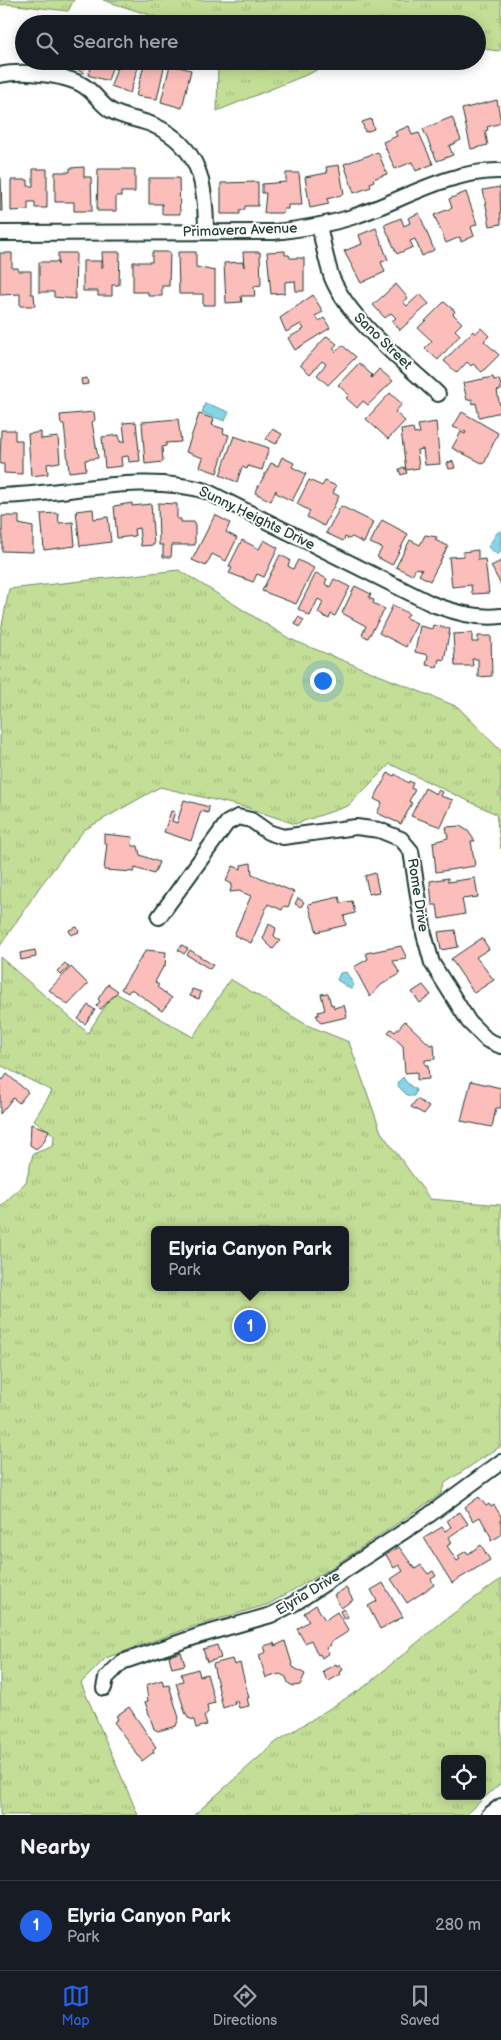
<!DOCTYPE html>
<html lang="en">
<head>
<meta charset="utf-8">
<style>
  body { margin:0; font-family:"Balsamiq Sans",sans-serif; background:#242831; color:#f1f3f6 }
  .controls { position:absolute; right:15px; bottom:15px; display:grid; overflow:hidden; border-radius:8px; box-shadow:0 2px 12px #0003 }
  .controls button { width:45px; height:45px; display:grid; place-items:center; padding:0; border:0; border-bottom:1px solid #363941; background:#171b24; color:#f1f3f6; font:25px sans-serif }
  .you { position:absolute; left:322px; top:680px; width:18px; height:18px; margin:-12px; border:4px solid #fff; border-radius:50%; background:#1a73e8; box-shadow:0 0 0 8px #1a73e833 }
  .badge { display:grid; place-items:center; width:32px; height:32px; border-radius:50%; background:#2563eb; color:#fff; font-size:16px; font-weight:700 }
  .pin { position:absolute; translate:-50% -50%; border:2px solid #fff; box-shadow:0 1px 5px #0006 }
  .popup { position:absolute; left:151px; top:1226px; width:198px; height:65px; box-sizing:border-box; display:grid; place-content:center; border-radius:8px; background:#171b24; filter:drop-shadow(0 1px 4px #0005); font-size:16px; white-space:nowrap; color:#9ea1a6 }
  .popup b { font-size:19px; color:#f1f3f6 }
  .popup::after { content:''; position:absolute; left:50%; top:100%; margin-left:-10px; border:10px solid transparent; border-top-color:#171b24 }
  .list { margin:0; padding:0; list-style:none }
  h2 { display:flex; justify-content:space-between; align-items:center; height:65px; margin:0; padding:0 20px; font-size:21px }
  h2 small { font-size:16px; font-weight:400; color:#9ea1a6 }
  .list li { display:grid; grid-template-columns:32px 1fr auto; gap:15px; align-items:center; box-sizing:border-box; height:90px; padding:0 20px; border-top:1px solid #363941 }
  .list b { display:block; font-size:19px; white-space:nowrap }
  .list p { margin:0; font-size:16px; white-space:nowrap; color:#9ea1a6 }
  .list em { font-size:16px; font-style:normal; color:#9ea1a6 }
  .icon { flex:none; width:28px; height:28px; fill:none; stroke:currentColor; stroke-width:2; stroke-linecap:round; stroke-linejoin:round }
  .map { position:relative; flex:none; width:501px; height:1815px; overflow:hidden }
  .search { position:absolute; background:#171b24; box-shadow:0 2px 12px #0003; left:15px; right:15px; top:15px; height:55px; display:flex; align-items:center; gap:12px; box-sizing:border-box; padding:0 18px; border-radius:28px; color:#9ea1a6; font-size:19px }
  .sheet { height:155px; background:#171b24 }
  nav { display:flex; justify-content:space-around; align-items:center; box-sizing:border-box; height:70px; border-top:1px solid #363941; background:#171b24; font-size:14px; color:#9ea1a6 }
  nav a { display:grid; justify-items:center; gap:2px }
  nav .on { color:#2563eb }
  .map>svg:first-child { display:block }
</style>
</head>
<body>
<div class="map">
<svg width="501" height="1815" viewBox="0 0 501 1815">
  <defs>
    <pattern id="grass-tufts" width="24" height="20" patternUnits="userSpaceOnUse" patternTransform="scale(1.25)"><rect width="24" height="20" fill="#c3de96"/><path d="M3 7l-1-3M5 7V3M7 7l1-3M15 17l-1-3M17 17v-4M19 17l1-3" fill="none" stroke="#a7bf82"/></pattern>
  </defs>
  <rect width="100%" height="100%" fill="#fff"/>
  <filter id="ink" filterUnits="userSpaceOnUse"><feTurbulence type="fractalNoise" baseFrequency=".02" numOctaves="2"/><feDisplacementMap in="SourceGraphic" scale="10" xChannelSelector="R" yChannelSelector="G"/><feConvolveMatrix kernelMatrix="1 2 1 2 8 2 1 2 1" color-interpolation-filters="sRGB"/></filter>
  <g filter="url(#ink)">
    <!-- grass -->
    <path fill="url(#grass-tufts)" stroke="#718e65" fill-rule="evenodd" d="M0,0h74l-6,11 -61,-7 -7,1z
      M103,0h398v48l-2,3 -22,-3v-24h-299z
      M218,61h114l-21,12 -94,38z
      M179,570l111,69 168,68 43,44v98l-5,-35 -106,-50 -42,42 -53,18 -47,-16 -88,-21 -76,43 -43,55 -41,61v-310l9,-47z
      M0,957l88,76 26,-41 79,45 37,-58 77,46 42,17 32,90 49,67 71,6v241l-56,37 -4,11 -113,76 -59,34 -80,24 -83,30 -25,25 57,132h-138v-608l26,-25 7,-28 20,-8 1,-11 -20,-15 18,-29 -52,-26zM155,1230h190v57h-190z
      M501,1579v204l-36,32h-271l82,-73 88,-55 79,-66zM445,1759h37v37h-37z"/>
    <!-- water -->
    <path fill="#87d4e7" stroke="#5d989f" d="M205,403l24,9 -4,9 -23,-8z
      M501,530l-1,22 -2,3 -10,-8 9,-14z
      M346,972l8,13 -3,4 -14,-9 3,-7z
      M403,1077l4,6 9,7 -2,6h-6l-10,-10 1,-5z"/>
    <!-- building -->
    <path fill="#fbbebb" stroke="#1f3d34" d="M61,61h25l-3,12z
      M94,61h20l-6,20 -20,-6z
      M119,61h21l-10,32 -19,-7z
      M145,61l20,2 -8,36 -21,-3z
      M170,65l21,5 -9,38 -21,-6z
      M497,100l4,23 -14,4 1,3 -3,1 3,14 -17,4 -9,-40z
      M452,117l9,23 -12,6 4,9 -16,6 -14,-32z
      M371,119l3,10 -9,3 -3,-10z
      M409,126l3,9 7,-2 14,31 -17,7 -4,-9 -17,7 -12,-27 14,-6 -2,-4z
      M378,152l9,22 -14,5 1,2 -4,2 1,4 -17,6 -10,-29z
      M339,165l5,29 -17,5 2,5 -19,4 -5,-31 22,-4 -1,-6z
      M84,167v10h7l1,34h-18v-9h-19v-30h15v-4z
      M33,169h14v39h-12v-6h-7v8l-17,1v-31h17v6h5z
      M98,169h37v23h-14v4h-5v15h-19z
      M286,173h13l3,32h-14v4h-5v4h-19l2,-20h-4v-9l24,-2z
      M0,178h1l1,33h-2z
      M149,178h30l1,36h-18v-10h-13z
      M258,182v24h-13v3l-5,1v4h-19v-31z
      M500,187l1,37 -11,2 -7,-36z
      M466,192l11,32 -6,3 3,9 -13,6 -1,-5 -14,6 -12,-28 18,-7 -3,-9z
      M419,213l15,37 -12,6 -7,-17 -5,2 3,6 -16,7 -13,-29 17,-7 3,8 6,-3 -2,-5z
      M376,228l12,32 -7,2 4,10 -24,11 -17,-32 18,-7 -3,-9z
      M285,251v4h4l1,3h14v33h-8l-1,-10 -10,1v11l-14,1 -4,-42z
      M102,252h18l-1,33h-7v11h-14v-5h-15v-30h18v6h2z
      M152,252h18l-1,34h-7v10h-14v-4h-15v-30h19z
      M178,252h18v15l19,4v34h-12v-11h-24z
      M243,252h17l1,33 -7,1 1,10h-14l1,6 -16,1 -2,-40 19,-1 1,5z
      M0,253h12v15h6v3h13v23h3l1,12h-15v-12l-20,1z
      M58,253h18l-1,46 -21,-2v-5h-15v-30h18l1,3z
      M396,284l12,14 -5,4 4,4 13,-12 9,10 -29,26 -8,-9 4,-3 -5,-5 -6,5 -12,-13z
      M313,295l10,17 -8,4 4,5 5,-3 6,10 -35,22 -7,-12 16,-9 -3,-5 -15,8 -6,-14z
      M444,302l11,9 -2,3 9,9 -7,7 5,5 -22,25 -13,-12 7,-7 -14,-13z
      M481,328l8,8 -5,5 15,14 -17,17 -9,-8 -2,2 -4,-4 -10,11 -13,-12 29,-30 2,3z
      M327,336l10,8 -4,4 3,4 6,-7 14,12 -28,28 -11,-10 9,-11 -4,-3 -12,13 -10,-9z
      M359,363l13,12 -1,3 8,-9 14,12 -25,24 -5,-4 -6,7 -11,-10 3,-3 -11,-10z
      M493,377l1,3 5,-1 2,7v4l-4,1 4,21 -22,5 -3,-14 -3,1 -1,-5 -5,1 -4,-17z
      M87,378l1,6 -6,1 -1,-6z
      M390,393l12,11 -7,8 10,9 -17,18 -22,-20z
      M94,412l1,8 -3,2 6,36 -13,2 1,10 -17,2 -5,-48h-3l-1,-9z
      M462,412l36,21 -14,31 -32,-16 9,-16 4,2 1,-2 -13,-5z
      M199,414l15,5 -2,6 12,4 -1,4 6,2 -12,38 -17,-6 3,-9 -17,-6z
      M178,419l3,23 -15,1v3l-4,1 1,15 -18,2 -3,-42z
      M136,422l4,39 -11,1 -1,-6 -7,1 1,9 -17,2 -3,-31 17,-2 1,7 5,-1 -2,-18z
      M436,422l4,42 -15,1 -2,-16 -6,1 2,18 -13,2 -5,-40 12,-2 1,6 6,-1 -2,-8z
      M272,429l10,5 -6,10 -10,-5z
      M1,430h14v10h7v34l-18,-1v-9h-4z
      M41,432v7l17,-2 2,25 -13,2 1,10 -17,2 -3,-42z
      M234,436l35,12 -7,22 -14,-4 -1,3 -5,-2 -5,15 -17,-7z
      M282,457l12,6 -2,4 14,7 -14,27 -16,-8v-3l-5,11 -16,-8 16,-30 7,3z
      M453,461l2,7 -6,1 -2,-6z
      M404,467l3,6 -6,2 -2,-6z
      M309,480l13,6 3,-5 11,5 -3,7 6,3 -15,30 -17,-9 3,-6 -13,-7z
      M132,503v3l19,-2 3,41 -13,1 -2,-18 -5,1 1,7 -18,2 -3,-32z
      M158,503l19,1v15h4v3h14v23h-23l-1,12h-8v-12h-4z
      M341,506l32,16 -9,21 -12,-6 -3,2 -4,-2 -2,4 -17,-8z
      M93,509l1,10 14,-2 3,25 -31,4 -4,-35z
      M58,513l1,10 14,-1 2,24 -31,4 -3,-36z
      M215,515l15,8 -4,9 11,6 -11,23 -14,-7 -6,12 -14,-6z
      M2,516h17v8l14,3v25l-31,-1z
      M382,520l26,14 -16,31 -15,-8 5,-9 -12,-5z
      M425,535l12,2 -2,3 13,6 -18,35 -11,-6 3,-5 -6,-2 -4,7 -16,-8 14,-27 10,5z
      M242,540l17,9 5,-9 14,8 -14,29 -7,-3 -4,8 -24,-9 3,-5 -3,-2z
      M478,550v10l7,-1 4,34 -17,1 -1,-9 -19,2 -3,-30 15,-1 -1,-4z
      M280,555l10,5 -2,6 5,3 5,-9 16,8 -18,36 -34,-13z
      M501,561v24l-10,-19z
      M316,573l11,6 -2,5 5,3 4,-8 16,8 -15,29 -4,-2 -2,5 -11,-6 5,-11 -5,-3 -8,17 -12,-7z
      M355,586l16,8 -2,4 5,2 -1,3 12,6 -17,29 -6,-3 4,-9 -24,-13z
      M393,605l16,9 -3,4 11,5 -11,24 -27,-14z
      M298,617l6,3 -4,7 -5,-3z
      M433,625l17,4 -6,31 -5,-1 -2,8 -11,-2 2,-10 -13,-3 5,-26 12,3z
      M472,633v9h6v-6h13l1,40 -14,1v-18h-6l1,7h-18l-2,-32z
      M388,773l6,3 1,-2 13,9 1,-2 4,2 -2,5 4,2 -6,11 3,2 -11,21 -24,-11 5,-10 -8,-4z
      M425,788l11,6 2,-4 4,2 -2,4 13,4 -12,27 -30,-11z
      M184,800l25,7 -1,6 -7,-2 -10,30 -27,-9 7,-21 4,1 -3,9 5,2z
      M460,826l8,5 7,10h-4l4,25 -39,6 -3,-30 15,-4 -2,-11z
      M104,834l29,3 -1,9h6l2,9 19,7 -5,12 -19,-6 -1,4 -30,-2 3,-27h-3z
      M251,863l1,11 42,18 -6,15 -4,-1 -2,4 -14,-6 -17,39 -17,-8 17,-39 -12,-5 -9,1 2,-8 -6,-3 7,-15 8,3v-4z
      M375,873l4,19 -10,2 -4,-18z
      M448,878v4l27,-4 3,19 -16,2 3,15 -26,5 -2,-14h-5l-2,-24z
      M339,897l2,6 11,-2 3,12 -11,3 2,9 -29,7 -9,-28z
      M298,898l6,4 -3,5 -6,-3z
      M269,924l7,4 -2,8 6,5 -7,8 -10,-10z
      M77,927l2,5 -8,3 -2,-5z
      M455,930l3,17 -17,3 -3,-18z
      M482,938l7,11 -13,8 18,23 -20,13 -23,-34z
      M182,945l6,4 -4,5 -6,-4z
      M401,946l6,13 -14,2 7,13 -19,11 -11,12 -16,-30 14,-8 -2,-6z
      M35,950l1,7 -15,3 -1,-7z
      M146,950l20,2 -1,15h-2l-8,15 4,3 -2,2 15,11 -10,13 -29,-21h-3l-2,3 -7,-4z
      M190,950l23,15 -3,4 -23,-14z
      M65,963l4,4 -8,8 -4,-4z
      M71,967l17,17 -20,21 -19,-15z
      M108,984l10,7 -17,18 -5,-3 4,-5 -2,-2z
      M423,985l8,10 -11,8 -8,-11z
      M192,989l9,3 -2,7 -9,-3z
      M328,993l3,12 2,-1 1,4 10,-3 3,12 -26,6 -5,-8h3l-1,-3 7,-2 -4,-16z
      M88,1005l7,5 -10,14 -7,-5z
      M405,1021l25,24 4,-1 1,15 -10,1v5h3l1,14 -12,1v-8l-12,1 -2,-27 -15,-14 3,-3 4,3z
      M7,1074l21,18 -9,11 -6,-5 -13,16v-37l3,3z
      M471,1081l30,7v20h-5l-4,19 -31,-6z
      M417,1099l12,8 -5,7 -13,-7z
      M31,1124l18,6 -6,13 -7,6 -6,-4z
      M479,1497l7,9 3,-2 2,3 3,-2 7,11v19l-10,6v-4l-11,-20 -7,4 -8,-14z
      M460,1512l8,12 -19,13 3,6 -5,3 10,15 3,-2 -2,-3 8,-5 2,3 13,-9 9,15 -38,23 -28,-45 18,-11 3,4 6,-4 -4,-7z
      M399,1547l16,22 6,-4 7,9 5,-3 3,5 -5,3 3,6 -27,18 -16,-24 12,-8 -4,-6 -5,3 -8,-13z
      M383,1583l20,34 -23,12 -12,-23 9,-5 -6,-11z
      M346,1588l7,12 -12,8 -7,-13z
      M316,1605l9,15 12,-8 12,19 -19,12 1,2 -5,3 3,5 -7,5 -2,-4 -2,1 -7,-15 -6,3 -8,-14 12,-8 -5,-8z
      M344,1609l4,8 -4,2 -4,-8z
      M285,1641l8,26 12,7 -5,11 -7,1 -5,-3 -2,-6 -6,-3 -14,4 -7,-23 7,-3 -2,-6 10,-3 1,3z
      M217,1645l4,13 -14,4 -4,-13z
      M181,1652l4,13 -13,3 -3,-12z
      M232,1659l2,6 6,-2 9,35h-2l2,8 -10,2 -2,-7h-3l1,3 -12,4 -10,-44z
      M336,1664l1,2 3,-2 3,6 -3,2 1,2 -12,7 -3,-2 -3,-8z
      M198,1669l2,7 7,-2 8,29 -8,2 1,7 -4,5 3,8 -11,3 -2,-8 -6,-2 -3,-6 -9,-29 7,-2 -2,-7z
      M162,1680l2,6 5,-1 10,33 -3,8 -18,5 -4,-2 -9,-27 3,-1 -2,-16z
      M129,1707l27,40 -3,3 1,2 -12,9 -28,-39 4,-3 -2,-3z"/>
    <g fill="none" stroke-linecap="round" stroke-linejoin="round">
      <!-- street casing -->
      <g stroke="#1f3d34" stroke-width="18">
        <path id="street" d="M0,75c22,-5 71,-1 88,14 8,6 13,15 22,21 12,8 29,9 43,15 48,21 53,61 53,107
          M319,225c4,18 7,36 13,53 18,43 72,84 106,116
          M0,233l274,-1c26,-3 53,-7 78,-15 50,-16 96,-47 149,-46
          M0,496c68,-1 139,-24 206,-5l226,113c22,8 45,15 69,12
          M159,917l68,-94 11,-6 13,3 17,12 15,5 73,-10 23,3 22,9 10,12 13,83 8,29 37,59 18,18 14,6
          M104,1688l2,-10 16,-16 79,-27 70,-20 24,-12 134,-88 72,-53
          M489,1815l12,-9"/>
      </g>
      <!-- street -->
      <use href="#street" stroke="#fff" stroke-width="14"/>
    </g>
  </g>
  <g text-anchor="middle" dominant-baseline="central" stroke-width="4" stroke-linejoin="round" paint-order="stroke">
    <!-- street labels -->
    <g font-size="14" fill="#1f3d34" stroke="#fff">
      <text transform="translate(240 230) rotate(-2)">Primavera Avenue</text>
      <text transform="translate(383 341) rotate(44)">Sano Street</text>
      <text transform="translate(257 518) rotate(26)">Sunny Heights Drive</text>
      <text transform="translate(418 895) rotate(81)">Rome Drive</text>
      <text transform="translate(308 1593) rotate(-31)">Elyria Drive</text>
    </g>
  </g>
</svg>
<div class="controls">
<button><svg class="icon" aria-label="locate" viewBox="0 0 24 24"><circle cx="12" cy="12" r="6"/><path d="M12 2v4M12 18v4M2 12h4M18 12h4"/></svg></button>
</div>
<div class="you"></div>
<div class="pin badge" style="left:250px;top:1326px">1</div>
<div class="popup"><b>Elyria Canyon Park</b>Park</div>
<div class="search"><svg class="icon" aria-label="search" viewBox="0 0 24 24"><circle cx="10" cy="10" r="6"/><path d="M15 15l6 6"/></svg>Search here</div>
</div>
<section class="sheet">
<h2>Nearby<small></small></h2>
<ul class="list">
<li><span class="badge">1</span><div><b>Elyria Canyon Park</b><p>Park</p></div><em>280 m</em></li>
</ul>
</section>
<nav>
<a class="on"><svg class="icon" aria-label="map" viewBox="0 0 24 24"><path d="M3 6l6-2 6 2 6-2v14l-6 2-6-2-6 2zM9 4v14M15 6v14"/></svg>Map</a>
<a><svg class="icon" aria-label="directions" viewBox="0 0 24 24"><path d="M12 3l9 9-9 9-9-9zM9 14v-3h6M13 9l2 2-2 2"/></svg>Directions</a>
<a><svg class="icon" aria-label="saved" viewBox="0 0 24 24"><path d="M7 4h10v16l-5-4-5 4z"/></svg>Saved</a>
</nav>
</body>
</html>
